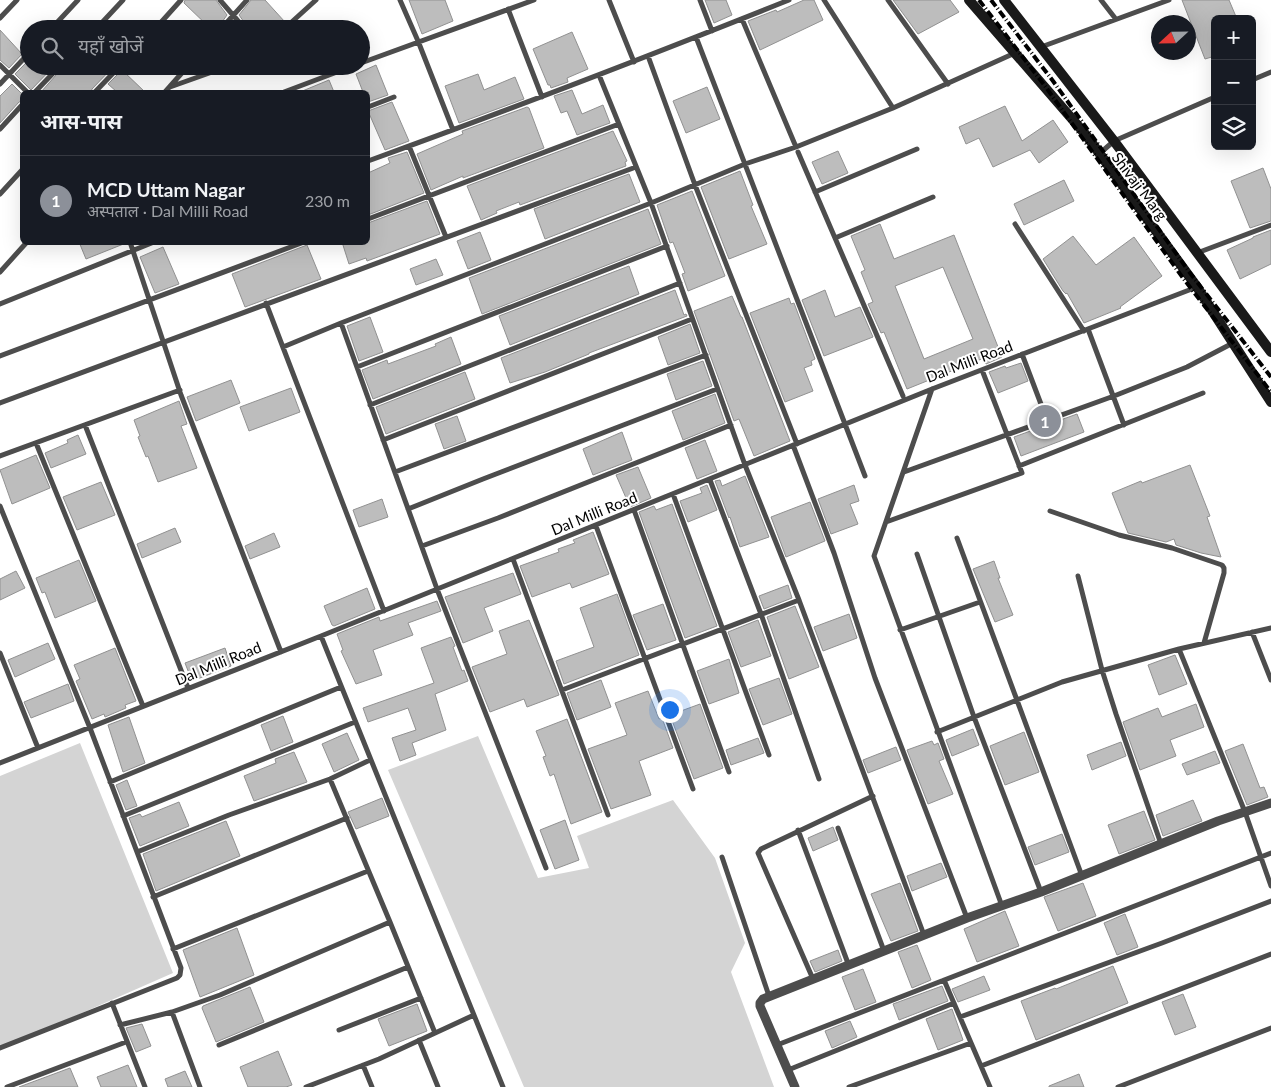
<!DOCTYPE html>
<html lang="hi">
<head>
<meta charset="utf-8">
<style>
  body { margin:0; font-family:Lato,"Noto Sans Devanagari",sans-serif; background:#20242c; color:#f1f3f6 }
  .controls { position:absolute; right:15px; top:15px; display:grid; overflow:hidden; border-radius:8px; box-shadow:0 5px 20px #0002 }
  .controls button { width:45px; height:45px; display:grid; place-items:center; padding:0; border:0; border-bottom:1px solid #363941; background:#171b24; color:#f1f3f6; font:25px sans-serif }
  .compass { position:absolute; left:1151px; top:15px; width:45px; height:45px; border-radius:50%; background:#171b24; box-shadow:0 5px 20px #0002; rotate:248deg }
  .you { position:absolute; left:669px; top:709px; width:18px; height:18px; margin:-12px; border:4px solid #fff; border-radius:50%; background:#1a73e8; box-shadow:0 0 0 8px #1a73e833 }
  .badge { display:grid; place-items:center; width:32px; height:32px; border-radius:50%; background:#8c9099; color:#fff; font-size:16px; font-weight:700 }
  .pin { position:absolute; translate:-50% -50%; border:2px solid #fff; box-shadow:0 1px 5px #0006 }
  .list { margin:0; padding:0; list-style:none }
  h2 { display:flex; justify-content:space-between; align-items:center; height:65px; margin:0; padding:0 20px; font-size:21px }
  h2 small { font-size:16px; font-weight:400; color:#9ea1a6 }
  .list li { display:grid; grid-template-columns:32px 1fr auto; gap:15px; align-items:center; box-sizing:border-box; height:90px; padding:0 20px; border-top:1px solid #363941 }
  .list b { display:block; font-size:19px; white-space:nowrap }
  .list p { margin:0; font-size:16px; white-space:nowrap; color:#9ea1a6 }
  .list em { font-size:16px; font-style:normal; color:#9ea1a6 }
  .icon { flex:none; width:28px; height:28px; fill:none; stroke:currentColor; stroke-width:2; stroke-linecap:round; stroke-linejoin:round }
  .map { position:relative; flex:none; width:1271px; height:1087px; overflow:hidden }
  .search { position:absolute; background:#171b24; box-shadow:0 5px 20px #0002; left:20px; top:20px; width:350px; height:55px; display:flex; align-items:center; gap:12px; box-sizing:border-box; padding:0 18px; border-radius:28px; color:#9ea1a6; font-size:19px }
  .panel { position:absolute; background:#171b24; box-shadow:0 5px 20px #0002; left:20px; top:90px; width:350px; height:155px; border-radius:8px }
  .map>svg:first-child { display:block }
</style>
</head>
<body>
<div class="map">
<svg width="1271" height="1087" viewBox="0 0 1271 1087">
  <rect width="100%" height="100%" fill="#fff"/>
  <!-- green -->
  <path fill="#d4d4d4" d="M478,736l60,142 51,-10 -12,-32 96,-36 42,58 30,85 -14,29 43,115h-250l-136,-317z
    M80,743l93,230 -173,76v-273z"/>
  <!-- building -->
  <path fill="#bdbdbd" stroke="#919191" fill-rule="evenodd" d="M185,0h31l11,15 -10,14h-6l-27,-26z
    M251,0h14l20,22 -5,7h-31l-10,-14z
    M409,0h36l8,21 -31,13z
    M705,0h21l6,15 -18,8z
    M804,0h10l9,20 -63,30 -12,-29 28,-11 1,2z
    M893,0h57l9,12 -41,22z
    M1182,0h47l8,19h-22v37l-10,3z
    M0,30l22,24 -13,14 -9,-8z
    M572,32l16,37 -21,9 1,4 -17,6 -1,-3h-2l-15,-36z
    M29,60v6h25l-23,24 -16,-16z
    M376,65l12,30 -20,7v-10h-5l-7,-18z
    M64,66h50l-22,23 -1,3h-50z
    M122,70l23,22h-28l-9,-8z
    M478,74l6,16 31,-13 9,22 -65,24 -14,-37z
    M329,80l5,12h-34z
    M12,84l10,10v7l-3,1 -19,21v-27z
    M707,87l13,32 -34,14 -13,-32z
    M572,90l10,24 21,-9 7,18 -33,12 -10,-24 -6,2 -7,-17z
    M392,102l17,39 -24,9 -17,-39z
    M1005,106l17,35 31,-21 15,22 -29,21 -9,-13 -37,17 -14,-29 -13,6 -7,-17z
    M527,107l2,1 15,40 -81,30v-2l-32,14 -14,-36 46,-20 -1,-3z
    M613,131l14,30 -2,1 1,4 -106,39 -1,-3 -23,9 1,2 -16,7 -14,-34z
    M838,151l10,22 -26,11 -10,-22z
    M407,152l17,41 -56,22v-42l22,-10 -2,-5z
    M1263,168l8,21v32l-21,7 -19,-47z
    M740,171l13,34 -2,1 16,38 -38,15 -28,-72z
    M629,174l11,28 -95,37 -11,-30z
    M1064,180l10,21 -50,24 -10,-21z
    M692,191l33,85 -37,15 -6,-17 3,-1 -12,-31 -3,1 -13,-38z
    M427,201l13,33 -73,27 -1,-3 -17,6 -7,-22h26v-19z
    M648,209l13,35 -179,70 -13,-36z
    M880,224l14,35 60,-24 48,122 -16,7 -2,-6 -77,31 -23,-57 -3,1 -13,-29 5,-2 -12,-30 4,-2 -14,-34zM943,267l30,72 -49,20 -29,-73z
    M1271,230v34l-31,15 -13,-29 26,-12v-1z
    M480,232l11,28 -23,9 -11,-28z
    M1073,236l23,29 38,-28 28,39 -42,31 1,1 -37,15 -17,-30 -1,1 -3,-3 -20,-32z
    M79,242h47v1l-40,16z
    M307,245l14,34 -76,28 -13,-33z
    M163,247l16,37 -24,9 -15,-36z
    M436,259l7,16 -27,10 -6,-16z
    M629,266l10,28 -129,51 -11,-29z
    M675,290l9,25 2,-1 1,2 -98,37v1l-44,18 -35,11 -9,-25z
    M825,290l10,27 25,-10 13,30 -49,19 -22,-56z
    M732,296l9,21h1l48,124 -36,15 -15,-37 -5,2 -40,-110z
    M789,298l2,6 3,-1 21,56 -4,2 1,4 -8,3 9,23 -28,11 -35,-89z
    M370,317l13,35 -24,9 -12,-35z
    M690,324l10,29 -32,12 -10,-28z
    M451,337l10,27 -88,35 -11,-29 25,-10 1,4 48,-18 -1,-2z
    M703,361l9,25 -36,14 -9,-26z
    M1021,363l7,18 -30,12 -9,-21 16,-6 1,2z
    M465,372l10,27 -89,35 -10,-27z
    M231,380l9,23 -44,18 -9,-24z
    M291,388l9,24 -51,19 -9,-24z
    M715,394l10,29 -42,17 -11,-29z
    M179,401l8,23 -6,2 16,42 -39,14 -10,-26 -2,1 -8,-20 2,-1 -6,-16z
    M1077,414l7,18 -63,24 -7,-19z
    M457,416l9,25 -22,8 -9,-25z
    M622,432l10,28 -39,15 -10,-26z
    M78,435l8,19 -35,14 -6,-15 23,-10 -1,-3z
    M705,440l12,31 -20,8 -12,-31z
    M36,455l14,33 -38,16 -12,-34z
    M1190,465l20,51 -3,1 14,40 -20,-4 -25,-8 -2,-6 -8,3 -38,-9 -16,-40 29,-12 1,2z
    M638,467l13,31 -21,9 -14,-32z
    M745,476l24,61 -29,10 -10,-30 -1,1 -14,-37 5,-1 2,6z
    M101,482l14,33 -38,15 -14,-33z
    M707,485l10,25 -29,12 -8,-21 22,-8 -2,-5z
    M854,485l5,16 -9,3 8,20 -27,10 -13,-35z
    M382,499l6,18 -29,10 -6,-17z
    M810,502l15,39 -39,16 -15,-40z
    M672,504l45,122 -32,12 -46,-126 15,-6 2,4z
    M175,528l6,14 -39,16 -5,-14z
    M593,532l16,42 -37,14 -2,-5 -38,14 -12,-31 39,-14 -1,-3 17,-6 -2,-3z
    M274,533l6,14 -30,12 -5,-13z
    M79,560l17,41 -41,17 -10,-26 -3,1 -6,-15z
    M994,561l6,17h-2l15,37 -18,7 -22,-53z
    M16,571l9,17 -25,12v-21z
    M513,573l8,21 -37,14 9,23 -30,12 -18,-46z
    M788,585l4,13 -28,11 -5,-13z
    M367,588l8,21 -41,17 -2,-1 -8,-19z
    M617,594l22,61 -75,29 -8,-23 38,-14 -14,-39z
    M437,601l4,10 -33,12 5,12 -40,15 9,25 -26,9 -15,-33 2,-1 -6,-16 42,-17 1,4z
    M663,604l13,36 -29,10 -14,-35z
    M795,606l24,61 -30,12 -22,-62z
    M849,614l8,24 -34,13 -9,-24z
    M529,620l30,75 -32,12 -3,-8 -34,13 -18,-45 35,-13 -8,-23z
    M758,620l13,36 -30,11 -13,-35z
    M451,637l4,9 -2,1 9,24 2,-1 4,11 -33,13 11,36 -34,13 4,12 -16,6 -8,-23 24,-8 -8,-22 -40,14 -5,-14 71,-25 -13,-35z
    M48,643l7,16 -40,18 -7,-17z
    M115,648l21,53 -11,4 1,3 -21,9 -1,-3 -12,5 -16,-38 4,-2 -6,-14z
    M225,648l6,18 -39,15 -7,-18z
    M1175,655l12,29 -28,11 -11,-30z
    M729,659l10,34 -30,11 -12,-33z
    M779,678l13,36 -29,11 -14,-36z
    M601,680l10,27 -34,13 -10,-27z
    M68,684l6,17 -43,17 -7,-16z
    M648,691l11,28 3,-1 11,30 -34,13 12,34 -40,14 -23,-60 39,-14 -12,-32z
    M700,704l23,64 -29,11 -24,-64z
    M1196,704l8,23 -34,13 6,16 -36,14 -17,-48 35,-14 4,9z
    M283,716l10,26 -22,9 -10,-26z
    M129,717l16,46 -22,9 -15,-47z
    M567,719l35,93 -31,12 -17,-50 -4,2 -7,-19 3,-1 -10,-25z
    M973,729l6,16 -27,11 -6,-16z
    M1024,732l15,40 -34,13 -15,-39z
    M347,733l12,27 -25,12 -12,-28z
    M758,738l6,15 -33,12 -5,-15z
    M932,741l2,4 4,-2 6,16 -5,2 14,33 -25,10 -21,-54z
    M1121,742l5,14 -34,14 -5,-15z
    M1243,744l17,44 4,-1 4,10 -21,8 -22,-54z
    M896,747l5,13 -33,13 -5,-13z
    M1215,751l5,12 -33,12 -5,-11z
    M294,752l13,30 -53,19 -10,-25 32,-13 -1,-4z
    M127,780l10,26 -11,4 -10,-25z
    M382,798l7,18 -33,13 -8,-17z
    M1193,800l9,21 -39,15 -7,-21z
    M179,802l10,24 -49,20 -11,-28 11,-4 2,3z
    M1144,811l11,29 -36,14 -11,-29z
    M565,820l14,40 -24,9 -15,-39z
    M226,821l14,35 -84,35 -13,-37z
    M833,827l5,13 -25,11 -5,-13z
    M1062,834l7,18 -34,13 -7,-18z
    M941,863l6,14 -35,14 -5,-15z
    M900,883l18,48 -27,10 -20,-47z
    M1083,883l13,33 -38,15 -14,-34z
    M1005,911l14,35 -42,16 -13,-33z
    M1125,914l13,33 -21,8 -13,-32z
    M237,928l17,47 -54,22 -17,-47z
    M917,945l14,35 -19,8 -14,-36z
    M838,950l4,11 -27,11 -5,-11z
    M1113,966l15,37 -92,37 -15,-39 34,-13 1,1z
    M863,969l13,33 -21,8 -13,-33z
    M984,976l6,14 -32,12 -6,-13z
    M942,986l6,15 -49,19 -6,-16z
    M250,987l14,35 -48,20 -14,-34 1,-2z
    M1183,994l13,33 -21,8 -13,-33z
    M417,1004l10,27 -38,15 -11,-27z
    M952,1009l11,31 -25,10 -12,-31z
    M850,1021l7,16 -25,11 -7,-17z
    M142,1024l9,22 -15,6 -10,-24z
    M278,1051l14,34 -6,2h-38l-8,-20z
    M128,1065l9,22h-36l-4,-10z
    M70,1068l8,19h-59z
    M185,1071l7,16h-24l-3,-8z
    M1079,1074l5,13h-35v-1z"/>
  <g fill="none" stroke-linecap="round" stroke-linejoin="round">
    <!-- minor -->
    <path stroke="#4d4d4d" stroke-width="5" d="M220,0l25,29
      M400,0l18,41 35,89
      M609,0l25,62
      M700,0l12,31
      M824,0l69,108
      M888,0l60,84
      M1101,0l14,18
      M508,9l34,88
      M0,18l17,-18
      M742,19l54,128
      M51,29l27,-29
      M96,29l27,-29
      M155,29l26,-29
      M221,29l26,-29
      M284,29l32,-29
      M696,37l169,439
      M1041,47l128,-47
      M648,56l47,129 102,259
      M361,63l173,-63
      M0,65l27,27
      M599,75l52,128 94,262 54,135 125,335
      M1252,80l19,-8
      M0,84l29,-31
      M170,87l59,-21
      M35,92l25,-26
      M95,92l25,-26
      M165,92l23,-26
      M284,92l69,-26
      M368,107l26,-10
      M0,129l22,-24
      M409,146l37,91
      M798,152l105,244
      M1099,154l15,-13 101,-44
      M368,161c141,-51 281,-105 421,-161
      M815,192l102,-43
      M0,194l22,-24
      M368,219l251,-95
      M1015,224l69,107
      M835,238l98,-41
      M130,242l51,153 100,257
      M1197,253l74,-28
      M0,272l27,-30
      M266,303l118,308
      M0,304l154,-62
      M341,323l96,266 109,279
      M1088,329l36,96
      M283,347l58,-24 310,-120 94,-39 51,-17 97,-39 122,-55
      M1022,354l25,66
      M0,356l304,-114
      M357,367l310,-121
      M932,389l-58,167 128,350
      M0,403l636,-236
      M370,405l310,-122
      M85,425l103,263
      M383,440l309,-121
      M36,443l107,263
      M793,445l41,108 41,125 92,240
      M0,456l180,-66
      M1019,466l184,-73
      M395,472l311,-117
      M904,472l210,-76 73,-29 46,-24
      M710,480l51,134 58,165
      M673,494l96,261
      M0,506l90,222 91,240 -1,7 -3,3 -177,70
      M408,509l75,-30 234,-90
      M634,510l95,262
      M1050,511l69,24 53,13 50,17 2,3v5l-20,70
      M886,522l136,-49 -40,-103
      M596,526l97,263
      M957,538l125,338
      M422,546l76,-28 233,-93
      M917,554l57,163 67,175
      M513,559l95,256
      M1078,576l24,94 14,44 45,130
      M900,630l80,-28
      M1252,632l19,48
      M321,636l182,451
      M1179,649l66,163 26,74
      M0,653l38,95
      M562,690l237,-90
      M937,732l125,-50 117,-33 92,-21
      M0,763l321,-127 611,-247 265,-102
      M330,779l60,143 45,111
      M110,782l231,-95
      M123,816l232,-94
      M838,828l46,123
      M798,830l51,136
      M137,852l92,-37 101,-36 40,-19
      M722,857l47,139
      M153,897l194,-79
      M173,949l195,-78
      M813,979l-55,-126 3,-4 112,-53
      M944,980l46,107
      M112,1003l33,84
      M172,1012l28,75
      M960,1017l202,-74 109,-42
      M120,1025l52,-13 48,-17 170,-73
      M339,1030l82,-32
      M419,1040l19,47
      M219,1045l189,-78
      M777,1045l494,-192
      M363,1065l9,22
      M981,1066l290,-112
      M788,1070l166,-67
      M7,1087l119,-45
      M306,1087l73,-28 95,-44
      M849,1087l122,-44
      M1118,1087l153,-59"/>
    <!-- tertiary -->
    <path stroke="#4d4d4d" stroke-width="9" d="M795,1087l-35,-81v-3l3,-4 204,-81 74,-26 177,-71 53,-18"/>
    <!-- secondary -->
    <path stroke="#1a1a1a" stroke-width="10" d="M969,0l117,135 111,152 74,115
      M1004,0l110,141 157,211"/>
    <!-- rail -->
    <path stroke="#000" stroke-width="4" stroke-dasharray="8 2.5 1 2.5" stroke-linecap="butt" d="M979,0l66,86 138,192 88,114
      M991,0l62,81 137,192 81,104"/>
  </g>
  <g text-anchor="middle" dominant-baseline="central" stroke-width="4" stroke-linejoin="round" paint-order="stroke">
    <!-- street labels -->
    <g font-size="15" fill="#000" stroke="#fff">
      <text transform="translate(1140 186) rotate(53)">Shivaji Marg</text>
      <text transform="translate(969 361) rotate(-21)">Dal Milli Road</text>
      <text transform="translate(594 513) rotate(-22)">Dal Milli Road</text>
      <text transform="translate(218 663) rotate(-22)">Dal Milli Road</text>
    </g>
  </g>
</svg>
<div class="controls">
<button>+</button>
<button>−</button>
<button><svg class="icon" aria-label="layers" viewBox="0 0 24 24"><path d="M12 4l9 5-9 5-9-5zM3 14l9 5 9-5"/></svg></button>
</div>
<svg class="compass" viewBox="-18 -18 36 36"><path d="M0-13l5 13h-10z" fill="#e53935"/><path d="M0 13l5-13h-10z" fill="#9ea1a6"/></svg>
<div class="you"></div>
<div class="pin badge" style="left:1045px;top:421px">1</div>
<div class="search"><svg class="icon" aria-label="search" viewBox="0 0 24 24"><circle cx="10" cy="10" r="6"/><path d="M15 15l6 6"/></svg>यहाँ खोजें</div>
<section class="panel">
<h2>आस-पास<small></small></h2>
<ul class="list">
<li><span class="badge">1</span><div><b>MCD Uttam Nagar</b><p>अस्पताल · Dal Milli Road</p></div><em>230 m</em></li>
</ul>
</section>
</div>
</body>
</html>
